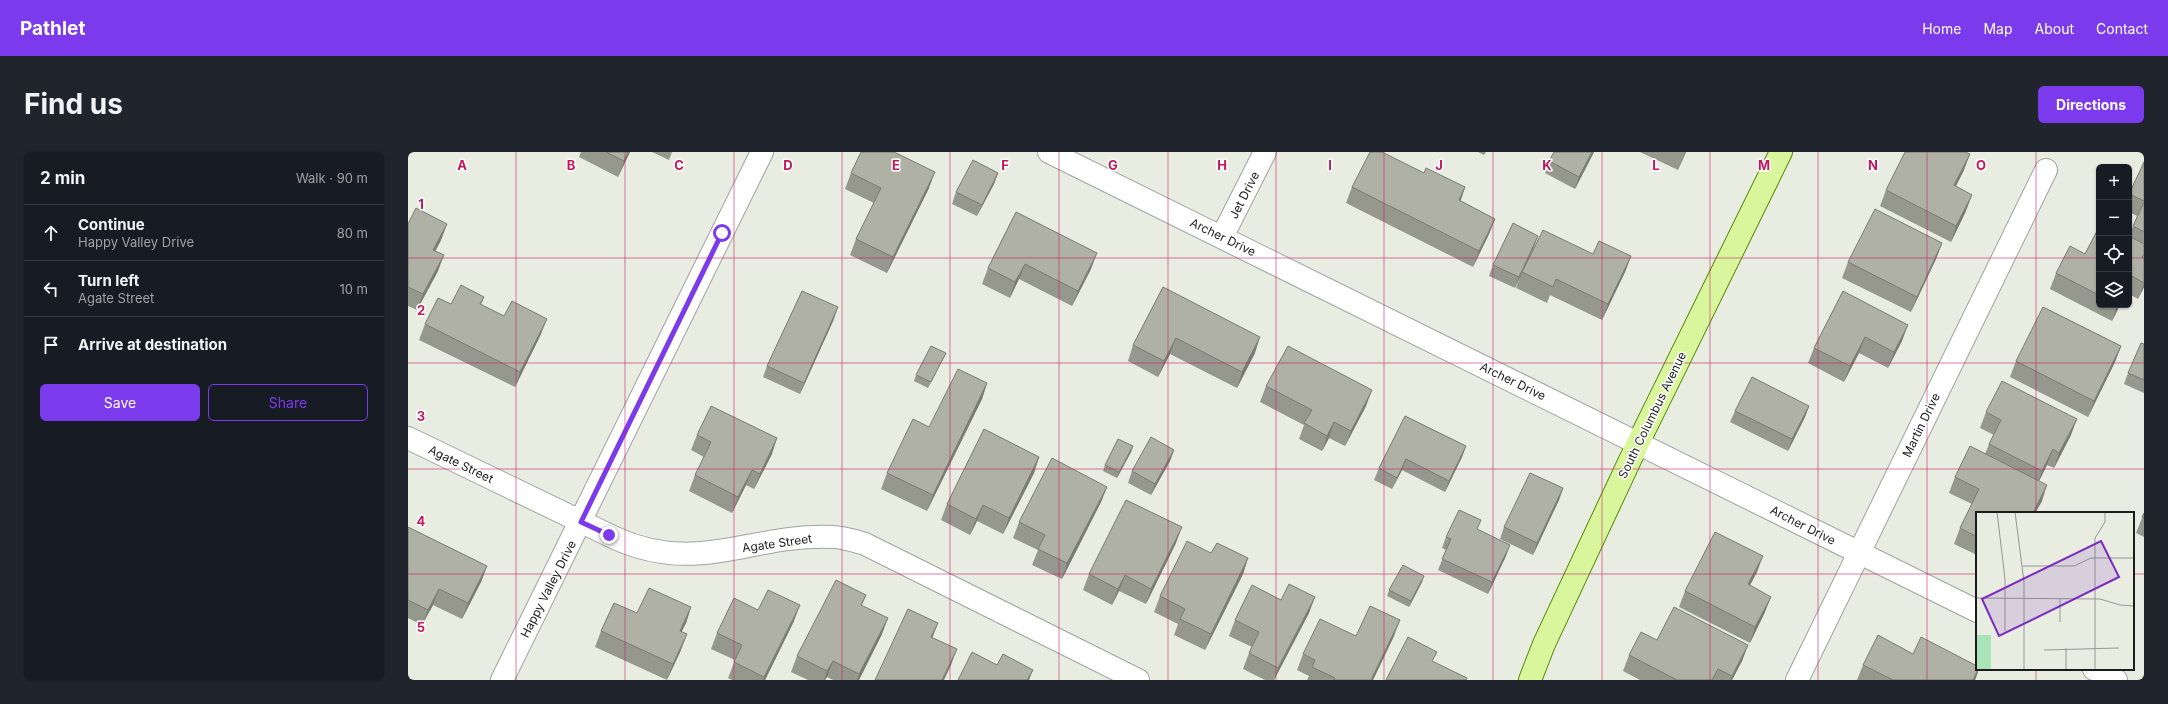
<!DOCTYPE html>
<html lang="en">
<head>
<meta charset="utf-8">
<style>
  body { margin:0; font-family:Inter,sans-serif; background:#20242c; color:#f1f3f6 }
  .controls { position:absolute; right:12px; top:12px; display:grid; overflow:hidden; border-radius:6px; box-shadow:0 1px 3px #0004 }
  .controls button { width:36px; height:36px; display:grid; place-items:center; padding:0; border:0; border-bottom:1px solid #363941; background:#171b24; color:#f1f3f6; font:20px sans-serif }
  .stop { position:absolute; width:12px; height:12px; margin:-9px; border:3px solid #7c3aed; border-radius:50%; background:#fff }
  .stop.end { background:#7c3aed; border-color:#fff; box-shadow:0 1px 4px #0008 }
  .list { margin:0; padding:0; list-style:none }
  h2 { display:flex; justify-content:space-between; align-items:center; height:52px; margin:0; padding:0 16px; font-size:17px }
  h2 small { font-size:13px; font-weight:400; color:#9ea1a6 }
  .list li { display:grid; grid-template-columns:26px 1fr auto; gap:12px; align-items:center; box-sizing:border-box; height:56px; padding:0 16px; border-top:1px solid #363941 }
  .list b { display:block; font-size:15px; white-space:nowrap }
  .list p { margin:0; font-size:13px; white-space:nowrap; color:#9ea1a6 }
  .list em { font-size:13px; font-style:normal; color:#9ea1a6 }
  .actions { display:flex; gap:8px; padding:12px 16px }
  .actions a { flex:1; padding:9px 0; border:1px solid #7c3aed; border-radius:6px; text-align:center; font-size:14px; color:#7c3aed }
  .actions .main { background:#7c3aed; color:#fff }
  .icon { flex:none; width:22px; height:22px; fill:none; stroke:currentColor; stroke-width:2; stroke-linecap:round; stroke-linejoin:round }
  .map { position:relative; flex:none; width:1736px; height:528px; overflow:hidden; border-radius:6px }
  header { display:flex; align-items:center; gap:24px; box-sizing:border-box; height:56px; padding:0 20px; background:#7c3aed; color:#fff }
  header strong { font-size:19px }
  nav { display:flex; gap:22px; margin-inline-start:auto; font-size:14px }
  .intro { display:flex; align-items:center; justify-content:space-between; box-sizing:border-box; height:96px; padding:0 24px }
  h1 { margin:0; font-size:28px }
  .button { padding:10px 18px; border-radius:6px; background:#7c3aed; color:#fff; font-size:14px; font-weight:700 }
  main { display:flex; gap:24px; padding:0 24px }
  aside { flex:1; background:#171b24; border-radius:6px; box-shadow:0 1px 3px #0004 }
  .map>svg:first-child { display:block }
</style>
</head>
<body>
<header>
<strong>Pathlet</strong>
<nav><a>Home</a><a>Map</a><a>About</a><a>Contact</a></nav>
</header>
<div class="intro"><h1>Find us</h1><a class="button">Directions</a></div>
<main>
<aside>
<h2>2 min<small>Walk · 90 m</small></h2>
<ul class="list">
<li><svg class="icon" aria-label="ahead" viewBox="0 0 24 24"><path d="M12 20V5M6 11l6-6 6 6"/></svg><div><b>Continue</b><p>Happy Valley Drive</p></div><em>80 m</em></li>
<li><svg class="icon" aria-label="left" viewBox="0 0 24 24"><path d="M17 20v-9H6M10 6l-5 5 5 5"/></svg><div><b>Turn left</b><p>Agate Street</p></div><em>10 m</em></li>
<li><svg class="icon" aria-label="arrive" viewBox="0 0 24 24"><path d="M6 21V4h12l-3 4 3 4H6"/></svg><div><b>Arrive at destination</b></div></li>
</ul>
<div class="actions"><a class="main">Save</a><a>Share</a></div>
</aside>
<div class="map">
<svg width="1736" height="528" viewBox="0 0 1736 528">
  <rect width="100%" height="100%" fill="#e8ece1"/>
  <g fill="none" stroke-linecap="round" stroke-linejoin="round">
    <!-- minor casing -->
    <g stroke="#a2a2a2" stroke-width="24">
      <path id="minor" d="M641,0l928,459
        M814,85l43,-85
        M0,286l207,100c83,38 137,-5 218,-1 10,0 22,4 32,7l273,136
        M1686,517l22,11
        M94,528l260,-528
        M1389,528l249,-510"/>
    </g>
    <!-- major casing -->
    <g stroke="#558909" stroke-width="24">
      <path id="major" d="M1122,528l14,-36 94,-201 143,-291"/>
    </g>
    <!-- minor -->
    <use href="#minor" stroke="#fff" stroke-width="22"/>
    <!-- major -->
    <use href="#major" stroke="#daf69d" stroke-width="22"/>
  </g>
  <!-- wall -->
  <path fill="#96988d" d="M173,0h49l-12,25 -39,-20z
    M244,0h20l-3,8z
    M1070,0h8l-2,3z
    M1146,0h40l-19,37 -30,-16 4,-12z
    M1232,0h46l-8,18z
    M1736,10v125l-6,12 -9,-5v-58l8,-20 -8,-4v-18z
    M1556,18l-8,16 10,25 -15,31 -71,-36 6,-16z
    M443,21l78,15 -42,85 -37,-18 6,-16 18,-36 -29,-14z
    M590,21l-4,11 -17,32 -25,-12 4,-12z
    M1016,21l41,14 -5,14 35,18 -6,15 -16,33 -127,-64 6,-16z
    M608,60l75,57 -19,37 -53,-27 -9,19 -28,-14 6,-16z
    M0,72h39l-6,16 -6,11 3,20 -21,39 -9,-4z
    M1691,75v78h21l-8,16 -62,-32 6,-16 29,-19z
    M1534,91l-6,16 -25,53 -69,-34 6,-16z
    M1126,95l-19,41 -26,-12 4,-11z
    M1185,102l38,2 -6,16 -23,48 -52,-25 -3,8 -31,-15 6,-16z
    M755,135l92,66 -18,35 -67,-34 -12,23 -30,-16 5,-16z
    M1435,139l59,50 -14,27 -29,-15 -15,29 -36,-19 6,-15z
    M76,145l-3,8 60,29 -26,53 -96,-47 6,-16 26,-20z
    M426,167l-34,75 -37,-17 4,-11z
    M1736,192v49l-20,-9 4,-11z
    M1713,194l-6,16 -27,55 -78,-40 6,-16z
    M538,201l-3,6 -15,29 -14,-7 2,-6z
    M579,231l-5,16 -55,112 -46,-22 6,-16 42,-46z
    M858,234l100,20 -21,40 -16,-8 -7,13 -23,-12 5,-14 -44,-23z
    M1401,254l-4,11 -17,34 -58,-29 5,-11z
    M1578,260l85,23 -17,33 -7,-3 -8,16 3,20 -7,12h-58v42l-23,-11 6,-16 12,-24 -23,-11 6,-16 30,-23 4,-10 5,-9 -14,-7z
    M997,264l61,30 -4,11 -17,35 -43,-22 -10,19 -18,-9 5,-12z
    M289,283l75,19 -18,35 -8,-4 -14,28 -43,-22 6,-16 9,-18 -13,-7z
    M725,294l-2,6 -14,26 -14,-7 2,-6z
    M766,298l-4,11 -19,34 -23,-12 4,-12z
    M631,305l-5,16 -31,61 -26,-13 -7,14 -29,-15 6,-16z
    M699,335l-6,15 -39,77 -30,-14 6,-15 -25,-12 6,-16z
    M1155,336l-4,12 -26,55 -33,-16 4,-12z
    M1736,361v24l-8,-4z
    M0,375l79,39 -6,16 -19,37 -29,-14 -11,20 -14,-7z
    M1070,377l28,27 -18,38 -50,-24 8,-20 -4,-2 4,-11z
    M768,391l-30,61 -27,-13 -7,14 -29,-15 6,-16z
    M803,401l37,5 -5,16 -38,76 -31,-15 4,-11 -24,-12 6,-16z
    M1349,420l-7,13 15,27 -15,31 -71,-36 6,-16z
    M1014,430l-13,25 -22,-11 2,-6z
    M458,443l-4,10 20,29 -23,46h-26l-6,-3 -2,3h-17l-17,-8 6,-16z
    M873,448l28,13 -35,67h-9l-22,-11 6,-16 3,-6 -23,-11 6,-16z
    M283,455l-5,16 -5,9v18l-14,30 -72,-33 6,-16 36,-18z
    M350,458l36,11 -29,59h-33l-4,-2 7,-18 -24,-11 6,-16z
    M948,484h38l-21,44h-66l2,-4 -12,-6 6,-16z
    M1249,488l91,5 -6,16 -10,19h-92l-17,-9 6,-16z
    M1505,502l66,15 -4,11h-118l6,-15z"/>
  <!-- shaded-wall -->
  <path fill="#7a7c73" d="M220,0h2l-12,25 6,-16z
    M1184,0h2l-19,37 4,-12z
    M1277,0h1l-8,18z
    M1562,2l-6,16 -16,31 6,-16z
    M527,20l-6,16 -42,85 6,-16z
    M590,21l-4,11 -17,32 5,-11z
    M1057,35l-5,16 -1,-3z
    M1564,43l-6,16 -15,31 5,-16z
    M1087,67l-6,15 -16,33 6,-16z
    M39,72l-6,16 -13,26 5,-16z
    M1130,84l-4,11 -19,41 4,-11z
    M1534,91l-6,16 -25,53 6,-15z
    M689,101l-6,16 -19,37 6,-15z
    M36,103l-6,16 -21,39 6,-16z
    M1223,104l-6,16 -23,48 6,-16z
    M617,112l-6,15 -9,19 5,-16z
    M1736,131v4l-6,12z
    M1709,153h3l-8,16z
    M430,155l-4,12 -34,75 4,-11z
    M139,167l-6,15 -26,53 5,-15z
    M1500,173l-6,16 -14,27 6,-16z
    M852,185l-5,16 -18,35 5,-16z
    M1457,185l-6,16 -15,29 6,-16z
    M768,186l-6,16 -12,23 6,-16z
    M1713,194l-6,16 -27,55 6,-16z
    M579,231l-5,16 -55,112 6,-16z
    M964,238l-6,16 -21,40 6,-15z
    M1401,254l-4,11 -17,34 4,-12z
    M1669,267l-6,16 -17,33 5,-15z
    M926,270l-5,16 -7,13 5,-15z
    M369,286l-5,16 -18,35 6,-15z
    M725,294l-2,6 -14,26 2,-6z
    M1058,294l-4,11 -17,35 4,-11z
    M1645,297l-6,16 -11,22 6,-16z
    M766,298l-4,11 -19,34 4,-11z
    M631,305l-5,16 -31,61 6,-16z
    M998,307l-4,11 -10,19 5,-11z
    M344,318l-6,15 -14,28 6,-16z
    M1639,333l-5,16 -7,12h-2z
    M699,335l-6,15 -39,77 5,-16z
    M1155,336l-4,12 -26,55 4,-12z
    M575,353l-6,16 -7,14 6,-16z
    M774,375l-6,16 -30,61 5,-15z
    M1102,393l-4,11 -18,38 4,-12z
    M1355,404l-6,16 -15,28 6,-16z
    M840,406l-5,16 -38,76 6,-16z
    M79,414l-6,16 -19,37 6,-16z
    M717,423l-6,16 -7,14 6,-16z
    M1016,424l-2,6 -13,25 2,-6z
    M31,437l-6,16 -11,20 6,-15z
    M907,445l-6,16 -35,67 4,-12z
    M1363,445l-6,15 -15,31 5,-16z
    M392,453l-6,16 -29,59h-2z
    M283,455l-5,16 -12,24 6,-16z
    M480,466l-6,16 -23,46h-2l2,-6z
    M992,468l-6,16 -21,44h-2z
    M530,471l-6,16 -1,-2z
    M279,482l-6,16 -14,30 6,-16z
    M1340,493l-6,16 -10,19h-2z
    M549,497l-6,16 -7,15h-2z
    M425,509l-6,16 -2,3h-1l3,-9z
    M1571,517l-4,11h-2z
    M625,518l-4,10h-2z"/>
  <!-- building -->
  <path fill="#afb1a4" stroke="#7a7c73" d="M198,0h22l-4,9z
    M453,0h33l41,20 -42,85 -37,-18 25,-51 -30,-15z
    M962,0h12l42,21 2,-5 39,19 -6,13 36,19 -16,32 -127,-64z
    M1146,0h38l-13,25 -30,-16z
    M1497,0h60l5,2 -16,31 18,10 -16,31 -70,-36z
    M565,8l25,13 -16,32 -26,-13z
    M1736,10v39l-15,-7z
    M1736,50v30l-11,-6z
    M8,56l31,16 -14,26 11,5 -21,39 -15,-7v-63z
    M1467,57l67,34 -25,54 -69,-35z
    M608,60l81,41 -19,38 -53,-27 -10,18 -27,-14z
    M1105,71l25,13 -19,41 -26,-12z
    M1691,75v68l-43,-22 14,-27 15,8z
    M1135,78l50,24 6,-13 32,15 -23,48 -52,-25 -3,8 -31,-15z
    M1721,84l15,8v10l-2,3 2,1v25l-12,-7 -3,6z
    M53,133l23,12 -4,7 24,12 8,-15 35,18 -27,53 -95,-48 13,-26 13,6z
    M755,135l97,50 -18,35 -66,-34 -12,23 -31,-16z
    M394,139l36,16 -34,76 -37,-17z
    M1435,139l65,34 -14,27 -29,-15 -15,29 -36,-18z
    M1635,155l78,39 -27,55 -78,-40z
    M1733,191l3,1v36l-16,-7z
    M523,194l15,7 -15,29 -15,-7z
    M880,194l84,44 -21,41 -17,-9 -7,14 -23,-13 8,-13 -46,-24z
    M550,217l29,14 -54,112 -46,-22 26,-54 16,8z
    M1344,225l57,29 -17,33 -57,-28z
    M1594,229l75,38 -18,34 -6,-4 -11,22 -53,-27 12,-24 -15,-8z
    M303,254l66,32 -17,36 -8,-4 -14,27 -43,-22 16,-33 -14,-7z
    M997,264l61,30 -17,35 -43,-22 -9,19 -18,-10z
    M576,277l55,28 -30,61 -26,-13 -7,14 -29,-15z
    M743,285l23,13 -19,34 -23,-13z
    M710,287l15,7 -14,26 -14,-7z
    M1562,294l77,39 -14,28h-56v24l-17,-9 19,-39 -24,-12z
    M644,306l55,29 -40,76 -29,-14 7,-14 -26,-13z
    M1122,321l33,15 -26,55 -33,-16z
    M718,348l56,27 -31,62 -26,-14 -7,14 -29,-15z
    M1051,358l22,10 -4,9 33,16 -18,37 -50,-23 9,-20 -5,-2z
    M1736,361v5l-2,-1z
    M0,375l79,39 -19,37 -29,-14 -11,21 -20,-10z
    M1307,380l48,24 -15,28 23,13 -16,30 -70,-36z
    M779,389l24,12 6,-10 31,15 -37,76 -31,-15 5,-10 -25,-13z
    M995,413l21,11 -13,25 -22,-11z
    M428,428l30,15 -5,10 27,13 -29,56 -26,-13 -6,10 -30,-15z
    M881,432l26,13 -37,71 -29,-15 10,-21 -24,-12 17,-35 29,15z
    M241,436l42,19 -11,24 7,3 -14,30 -72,-33 13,-28 23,10z
    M360,438l32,15 -36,72 -30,-15 8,-17 -25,-12 17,-35 24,12z
    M962,454l30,14 -29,60h-37l1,-2 -23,-11 3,-7 -12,-6 17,-35 36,17z
    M1266,455l74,38 -16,31 -14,-7 -6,11h-35l-48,-25 12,-23 16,8z
    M500,457l30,14 -7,14 26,12 -15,31h-67z
    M1470,483l35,19 8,-17 56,29v3h1l-5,11h-80l-30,-15z
    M1000,485l29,15 -5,9 35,17 -1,2h-80z
    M564,500l25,13 6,-11 30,16 -6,10h-69z"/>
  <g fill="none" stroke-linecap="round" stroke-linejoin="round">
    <!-- route -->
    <path stroke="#7c3aed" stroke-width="5" d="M201,383l-28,-13 141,-289"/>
  </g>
  <!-- grid -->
  <path fill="none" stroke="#c2185b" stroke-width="1" stroke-opacity="0.55" d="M108,0v528M217,0v528M326,0v528M434,0v528M542,0v528M651,0v528M760,0v528M868,0v528M976,0v528M1085,0v528M1194,0v528M1302,0v528M1410,0v528M1519,0v528M1628,0v361M0,106h1691M1721,106h15M0,211h1736M0,317h1736M0,422h1569M1725,422h11M1628,517v11"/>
  <g text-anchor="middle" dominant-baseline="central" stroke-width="3" stroke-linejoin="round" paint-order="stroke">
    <!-- street labels -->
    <g font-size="12" fill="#1b1b1b" stroke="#fff">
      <text transform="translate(836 43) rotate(-63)">Jet Drive</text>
      <text transform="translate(815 85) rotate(26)">Archer Drive</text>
      <text transform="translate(1105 229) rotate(26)">Archer Drive</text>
      <text transform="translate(1244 263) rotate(-64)">South Columbus Avenue</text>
      <text transform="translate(1513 273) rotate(-64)">Martin Drive</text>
      <text transform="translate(53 312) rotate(26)">Agate Street</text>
      <text transform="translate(1395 373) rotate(27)">Archer Drive</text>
      <text transform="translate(369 391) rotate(-8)">Agate Street</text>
      <text transform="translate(140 437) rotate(-63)">Happy Valley Drive</text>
    </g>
  </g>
  <!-- overview -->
  <g transform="translate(1568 360)">
    <rect width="158" height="158" fill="#e8ece1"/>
    <path d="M0,123h15v35h-15z" fill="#a9e4b8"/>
    <path fill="none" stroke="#969892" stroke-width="1" d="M21,0l8,67v52M39,0l9,70v88M47,54h51l17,-8h43M0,86l124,1 20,6 14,1M84,110v-23M68,138l75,-2M90,158v-22M119,158v-132l10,-16v-10"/>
    <path fill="#7b2cbf" fill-opacity="0.15" stroke="#7b2cbf" stroke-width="2" d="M125,29l18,36 -120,59 -17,-37z"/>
    <rect width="158" height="158" fill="none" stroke="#1b1b1b" stroke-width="2"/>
  </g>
  <g font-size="13" text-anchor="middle" font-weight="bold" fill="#c2185b" stroke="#fff" stroke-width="3" stroke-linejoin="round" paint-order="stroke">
    <text x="54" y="18">A</text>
    <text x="163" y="18">B</text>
    <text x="271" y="18">C</text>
    <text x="380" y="18">D</text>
    <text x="488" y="18">E</text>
    <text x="597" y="18">F</text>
    <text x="705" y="18">G</text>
    <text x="814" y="18">H</text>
    <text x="922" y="18">I</text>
    <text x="1031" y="18">J</text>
    <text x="1139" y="18">K</text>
    <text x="1248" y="18">L</text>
    <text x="1356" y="18">M</text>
    <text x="1465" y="18">N</text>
    <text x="1573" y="18">O</text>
    <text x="13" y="57">1</text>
    <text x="13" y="163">2</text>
    <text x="13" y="269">3</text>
    <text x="13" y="374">4</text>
    <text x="13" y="480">5</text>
  </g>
</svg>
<div class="controls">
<button>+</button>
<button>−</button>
<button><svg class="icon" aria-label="locate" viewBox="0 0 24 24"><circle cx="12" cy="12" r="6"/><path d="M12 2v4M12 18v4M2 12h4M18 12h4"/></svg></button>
<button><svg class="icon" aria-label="layers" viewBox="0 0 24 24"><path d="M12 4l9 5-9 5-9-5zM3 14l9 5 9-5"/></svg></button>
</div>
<div class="stop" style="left:314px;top:81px"></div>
<div class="stop end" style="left:201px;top:383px"></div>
</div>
</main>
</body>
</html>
